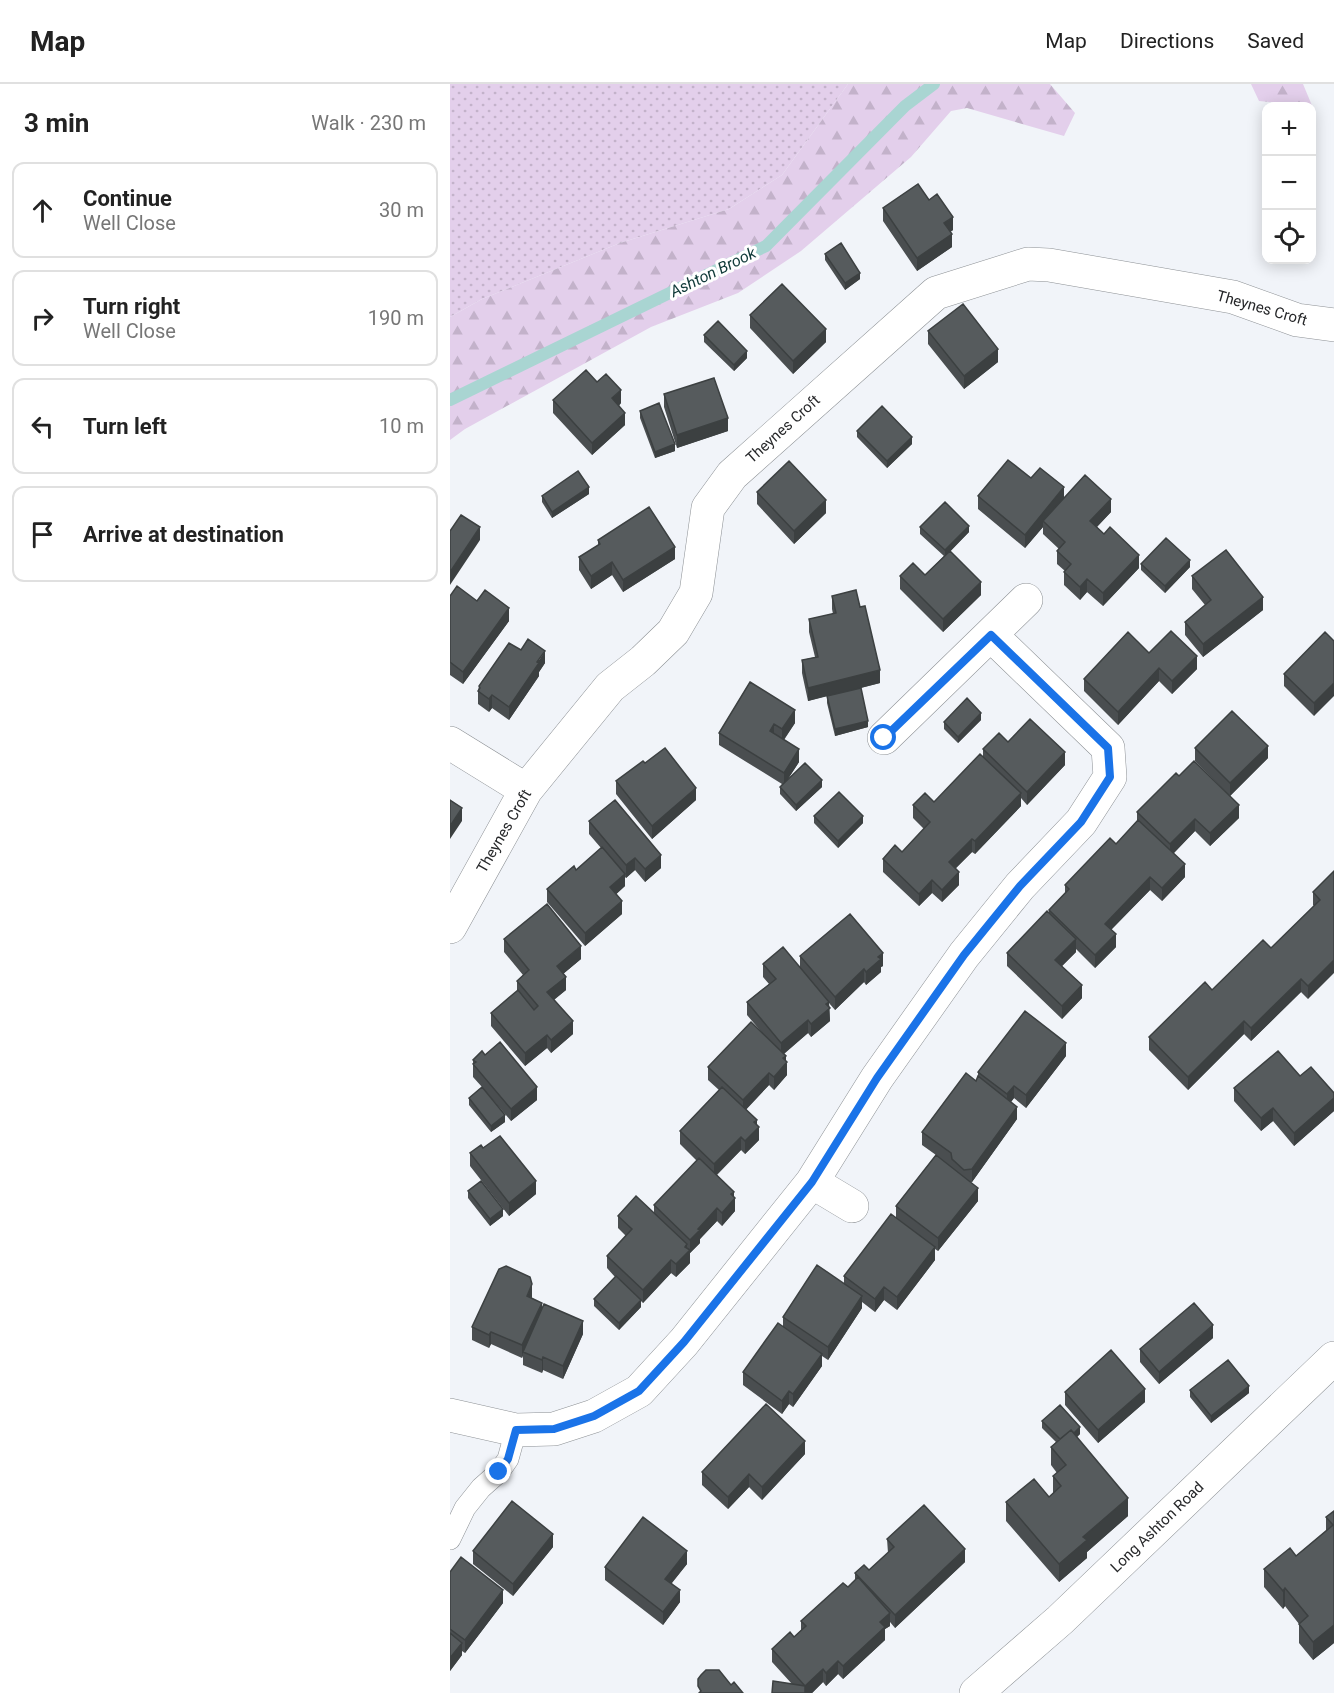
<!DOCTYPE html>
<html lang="en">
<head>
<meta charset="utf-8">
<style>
  body { margin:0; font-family:Roboto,sans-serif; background:#f2f2f2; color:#222 }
  .controls { position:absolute; right:18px; top:18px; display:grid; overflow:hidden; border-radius:12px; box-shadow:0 3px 15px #0003 }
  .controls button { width:54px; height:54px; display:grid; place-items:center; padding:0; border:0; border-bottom:2px solid #e0e0e0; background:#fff; color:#222; font:30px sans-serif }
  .stop { position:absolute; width:18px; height:18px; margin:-14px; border:4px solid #1a73e8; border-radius:50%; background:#fff }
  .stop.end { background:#1a73e8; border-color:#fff; box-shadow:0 2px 6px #0008 }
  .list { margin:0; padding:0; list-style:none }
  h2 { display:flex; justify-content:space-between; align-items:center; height:78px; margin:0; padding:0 24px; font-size:26px }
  h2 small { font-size:20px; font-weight:400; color:#767676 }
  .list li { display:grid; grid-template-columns:39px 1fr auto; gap:18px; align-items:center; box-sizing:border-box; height:96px; margin:0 12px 12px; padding:0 12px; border:2px solid #e0e0e0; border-radius:12px }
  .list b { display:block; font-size:22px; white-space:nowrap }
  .list p { margin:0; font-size:20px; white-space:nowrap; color:#767676 }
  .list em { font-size:20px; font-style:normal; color:#767676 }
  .icon { flex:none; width:33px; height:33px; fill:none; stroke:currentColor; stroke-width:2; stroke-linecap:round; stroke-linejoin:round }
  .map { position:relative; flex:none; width:884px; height:1609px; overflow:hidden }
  header { display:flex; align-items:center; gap:36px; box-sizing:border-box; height:84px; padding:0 30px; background:#fff; border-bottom:2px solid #e0e0e0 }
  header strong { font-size:28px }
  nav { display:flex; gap:33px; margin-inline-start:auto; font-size:21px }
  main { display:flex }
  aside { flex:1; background:#fff }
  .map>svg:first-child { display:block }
</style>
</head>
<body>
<header>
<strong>Map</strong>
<nav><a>Map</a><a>Directions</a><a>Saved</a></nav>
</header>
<main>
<aside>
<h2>3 min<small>Walk · 230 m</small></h2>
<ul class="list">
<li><svg class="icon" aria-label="ahead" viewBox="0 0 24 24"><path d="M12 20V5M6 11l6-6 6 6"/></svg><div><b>Continue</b><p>Well Close</p></div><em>30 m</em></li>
<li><svg class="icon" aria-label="right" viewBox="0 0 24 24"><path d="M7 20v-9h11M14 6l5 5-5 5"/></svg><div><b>Turn right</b><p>Well Close</p></div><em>190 m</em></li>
<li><svg class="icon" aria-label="left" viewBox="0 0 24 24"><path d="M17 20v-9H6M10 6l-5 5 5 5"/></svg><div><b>Turn left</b></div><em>10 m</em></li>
<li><svg class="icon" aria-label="arrive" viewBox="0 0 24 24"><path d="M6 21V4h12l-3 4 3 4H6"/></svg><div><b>Arrive at destination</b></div></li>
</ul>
</aside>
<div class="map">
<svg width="884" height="1609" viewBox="0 0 884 1609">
  <defs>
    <pattern id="grass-dots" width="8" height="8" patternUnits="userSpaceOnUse" patternTransform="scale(1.5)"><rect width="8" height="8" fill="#e3cfeb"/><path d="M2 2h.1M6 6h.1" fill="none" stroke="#c3b2ca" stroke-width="1.8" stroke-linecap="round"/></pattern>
    <pattern id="forest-firs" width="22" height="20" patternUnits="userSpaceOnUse" patternTransform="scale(1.5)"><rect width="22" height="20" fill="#e3cfeb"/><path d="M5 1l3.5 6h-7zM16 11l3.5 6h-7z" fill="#c3b2ca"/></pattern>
  </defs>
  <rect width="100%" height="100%" fill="#f1f4f9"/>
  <!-- grass -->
  <path fill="url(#grass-dots)" d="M0,0h398l-66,91 -53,34 -109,34 -138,56 -32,18z"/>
  <!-- forest -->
  <path fill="url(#forest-firs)" d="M398,0h202l25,29 -11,23 -97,-28 -16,3 -40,46 -110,94 -63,42 -87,34 -186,102 -15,11v-123l32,-18 138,-56 109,-34 53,-34z
    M801,0h52l10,24 -1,-2 -53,-5z"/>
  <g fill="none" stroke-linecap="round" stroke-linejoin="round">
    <!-- stream -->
    <path stroke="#a9d5d2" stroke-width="12" d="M0,316l316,-154 139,-140 29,-22"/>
    <!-- lane casing -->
    <g stroke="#8d9195" stroke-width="22">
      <path id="lane" d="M0,1455l15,-31 16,-20 18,-16 9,-13 8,-29"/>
    </g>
    <!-- street casing -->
    <g stroke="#8d9195" stroke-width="34">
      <path id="street" d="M434,654l142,-138
        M0,659l76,47
        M0,843l76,-137 84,-103 33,-26 30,-29 23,-39 12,-85 24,-33 204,-182 92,-29 21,1 184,32 64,23 37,5
        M362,1098l40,24
        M0,1331l66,15 38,-1 40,-13 45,-25 45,-49 128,-160 65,-104 87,-123 56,-69 61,-64 29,-45 -2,-29 -117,-113"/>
    </g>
    <!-- secondary casing -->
    <g stroke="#8d9195" stroke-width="34">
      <path id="secondary" d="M526,1609l84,-73 274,-262"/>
    </g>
    <!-- lane -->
    <use href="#lane" stroke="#fff" stroke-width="21"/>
    <!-- street -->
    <use href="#street" stroke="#fff" stroke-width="33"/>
    <!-- secondary -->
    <use href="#secondary" stroke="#fff" stroke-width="33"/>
  </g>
  <!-- wall -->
  <path fill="#4a4e50" d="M479,116l24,30 -3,2 2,15 -35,24 -34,-50v-13z
    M375,170l35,25 -15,11 -20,-30z
    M300,231l76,27 -33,32 -43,-46z
    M478,247l70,31 -34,27 -36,-45z
    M254,251l43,23 -13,13 -30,-29z
    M147,298l24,21 -2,3 6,19 -33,30 -39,-42v-13z
    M214,310l64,37 -51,17 -13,-41z
    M190,327l35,40 -20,7 -15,-40z
    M407,347l55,13 -25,24 -30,-31z
    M581,394l33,19 47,15 -14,15 42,41 -36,38 -16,-14 -7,8 -16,-15v-13l1,-1 -8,-7v-13l2,-2 -16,-15v-7l-18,21 -47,-39v-13z
    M307,408l69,21 -32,31 -37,-40z
    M139,410l-37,24 -10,-16v-6z
    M470,443l49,5 -19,19 31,44 -38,37 -43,-43v-13l25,-1 19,-19 -24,-22z
    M148,456l77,19 -52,33 -11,-17 -21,14 -12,-19v-13l19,-12z
    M691,480l49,3 -25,26 -24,-23z
    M742,492l71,34 -60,47 -18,-22v-13l20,-17 -13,-16z
    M0,512l27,5 32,20 -46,63 -13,-9z
    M382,512l48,87 -19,5 7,39 -33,9 -8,-33v-7l3,-1 -22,6 -6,-28v-13l13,-3 -6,-25v-13l24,-5 -1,-5z
    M884,557l-20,75 -30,-30v-12z
    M71,566l24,13 -6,9v4l-30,44 -17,-12 -3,4 -11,-8v-13l1,-5z
    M699,569l48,16 -25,25 -13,-13 -41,44 -34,-34v-12z
    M300,598l45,41 -11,17 15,22 -11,17 34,8 -26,24 -16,-17v-7l2,-3 -63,-39v-12z
    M531,636l-23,23 -14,-14v-7z
    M558,658l57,23 -38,40 -6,-7v8l-46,48 -3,-2 -16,16 3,17 -17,17 -10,-9 -13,13 -36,-34v-13l19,-7 22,-23 -11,-11v-13l21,-3 49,-45v-8z
    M745,664l73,10 -38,38 -35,-35z
    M195,679l51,37 -44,39 -36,-45v-13z
    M729,692l60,42 -29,28 -15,-15 -22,23 12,23 -23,24 -12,-11 -39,40 5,17 -21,21 -19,-19v3l-14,14 20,32 -20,21 -55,-53v-13l42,-40v-3l16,-17v-8l51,-41 21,-23v-9z
    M364,732l49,7 -25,25 -24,-25z
    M139,737l72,47 -16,14 -10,-12 -9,8 -1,-1v9l-9,8 6,20 -37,32 -38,-44v-13l29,-19 25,-22 -12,-14z
    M884,787l-26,128 -7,-7 -50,49 -7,-7 -56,56 -39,-40v-13l63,-47 59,-42 43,-42 -1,-1v-13z
    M54,855l77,20 -18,15 3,16 -12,10 19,34 -22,19 -4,-5 -22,18 -34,-40v-13l26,-22v-10l6,-6 -19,-23z
    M350,872l83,10 -2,1v5l-15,13 -2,-3 -29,28 -6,-7 1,18 -19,16 -3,-4 -24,21 2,7 1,14 -13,15 -5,-5 -23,24 11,16 2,15 -14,14 -4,-4 -24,25 17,21 1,15 -13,15 -5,-5 -17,18v4l-10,10v-1v11l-14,14 -5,-4 -28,30 -9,-9 7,13 -22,23 -25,-24v-7l21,-22 -8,-9v-12l19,-20 -8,-8v-12l36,-3v-8l43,-44 -17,-17v-13l39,-41 -11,-10v-13l56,-32 -17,-20v-13l22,-18 -6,-7v-13l37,4z
    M35,971l52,45 -26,21 -25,-29 19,30 -14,10 -22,-27v-7l13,-11 -9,-10v-17z
    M616,972l-40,52 -12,-10 -3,4 6,17 -45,63h-2l8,19 -40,50 -3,-2v11l-38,50 -13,-10 -9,12 -13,-10v6l-34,52 -6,-4v10l-29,41 -4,-3 -7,10 -39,-29v-13l40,-46v-9l61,-34v-7l52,-59v-11l40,-51 -14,-10v-13l54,-51 2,-5v-4z
    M850,992l34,17v18l-40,35 -21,-25 -12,10 -27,-30v-13z
    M33,1064l53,46 -27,22 -39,-50v-13z
    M18,1107l35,25 -13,10 -22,-28z
    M82,1213v1l10,12 41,24 -20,45 -20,-9 -1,3 -19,-8v-9l-1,2 -31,-14 -2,4 -17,-8v-13z
    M763,1254l-54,46 -19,-22v-13z
    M740,1306l59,3 -38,30 -21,-26z
    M615,1308l80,10 -47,41 -33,-38z
    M592,1337l38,13 -3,3 51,79 -41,36v6l-28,24 -53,-61v-19l43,-5 4,-4v-17l4,-3 -6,-8v-18l5,-5 -14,-14z
    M355,1370l-43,46 -13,-13 -21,22 -26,-24v-13z
    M884,1427v132l-21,17 -14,-17v-19l-14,-18 -2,3 -19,-22v-18l32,-13 30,-25v-14z
    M437,1455l78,23 -70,66 -5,-6v4l-5,3v11l-42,39 -5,-5 -12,12 -3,-4 -11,11h-40l20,-9 -20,-22v-13l22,-12 7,-7v-9l47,-34 7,-7v-7l14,-3 19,-17z
    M103,1463l-40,49 -40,-32v-13z
    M237,1480l-15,19 8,19 -17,23 -58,-45v-13z
    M0,1488l53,31 -38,50 -3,-2v4l-12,16z"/>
  <!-- shaded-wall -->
  <path fill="#3c4041" d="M503,133v13l-9,6v-13z
    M502,150v13l-35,24v-13z
    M410,189v6l-15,11v-7z
    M376,245v13l-33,32v-13z
    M548,265v13l-34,27v-13z
    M297,267v7l-13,13v-6z
    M171,306v13l-9,8v-13z
    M175,329v12l-33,30v-12z
    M278,334v13l-51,17v-13z
    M462,353v7l-25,24v-7z
    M225,360v7l-20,7v-6z
    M139,403v7l-37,24v-6z
    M614,403v13l-21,21v6l-18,21v-13z
    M661,415v13l-21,22v-13z
    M376,416v13l-32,31v-13z
    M519,442v6l-24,25v-7z
    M30,443v13l-30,45v-13z
    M225,463v12l-52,33v-12z
    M689,471v13l-36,38v-13z
    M740,476v7l-25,26v-7z
    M162,478v13l-21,14v-13z
    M637,495v13l-7,8v-13z
    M531,498v13l-38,37v-13z
    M813,513v13l-60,47v-13z
    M59,524v13l-46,63v-12z
    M95,567v12l-6,9v4l-30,44v-13z
    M747,572v13l-25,25v-13z
    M709,584v13l-41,44v-13z
    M430,586v13l-72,18v-13z
    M884,599v13l-20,20v-13z
    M42,611v13l-3,4v-13z
    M345,626v13l-13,19v-13z
    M531,629v7l-23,23v-6z
    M418,637v6l-33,9v-7z
    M324,640v13l-4,-6z
    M818,662v12l-38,38v-13z
    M349,665v13l-15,23v-12z
    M615,668v13l-38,40v-13z
    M372,696v7l-26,24v-6z
    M246,704v12l-44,39v-13z
    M571,709v13l-46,48v-13z
    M789,721v13l-29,28v-13z
    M12,724v13l-12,18v-13z
    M413,732v7l-25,25v-7z
    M745,735v12l-25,26v-13z
    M522,755v13l-23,23v-13z
    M211,771v13l-16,14v-13z
    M185,774v12l-9,8v-13z
    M735,780v13l-23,24v-13z
    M509,788v13l-17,17v-12z
    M175,790v12l-15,14v-13z
    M700,793v13l-45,46v-12z
    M482,796v13l-13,13v-12z
    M172,817v13l-37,32v-13z
    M666,850v13l-21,21v-13z
    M626,855v13l-21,21v-13z
    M131,862v13l-24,20v-13z
    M433,869v13l-2,1v5l-15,13v-13l12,-15z
    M884,876v13l-26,26v-13z
    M414,885v13l-29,28v-13z
    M116,893v13l-19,15v-13z
    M851,895v13l-50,49v-13z
    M632,901v13l-20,21v-13z
    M379,918l1,19 -19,16v-13l15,-20z
    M358,936v13l-27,23v-13z
    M123,937v13l-22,19v-13z
    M794,937v13l-56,56v-13z
    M97,951v13l-22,18v-13z
    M616,959v13l-40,52v-13z
    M336,972v8l1,-2v13l-13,15v-13l9,-19z
    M319,989v12l-26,28v-13z
    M564,1002v12l-7,9v-13z
    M87,1003v13l-26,21v-12z
    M884,1014v13l-40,35v-13z
    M567,1023v12l-45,63v-13z
    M823,1024v13l-12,10v-13z
    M55,1031v7l-14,10v-6z
    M307,1036v8l2,-1v13l-14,14v-13l9,-19z
    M291,1053v13l-27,27v-13z
    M86,1097v13l-27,22v-13z
    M528,1104v13l-40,50v-13z
    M284,1108v7l1,-1v13l-13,15v-13l9,-19z
    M267,1124v13l-17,18v4l-10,10v-13l8,-11z
    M53,1125v7l-13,10v-7z
    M237,1160v9l3,-3v13l-14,14v-13z
    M485,1163v13l-38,50v-13z
    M221,1176v13l-28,30v-13z
    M82,1200v13l-5,12v-13z
    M434,1203v13l-9,12v-13z
    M412,1212v12l-34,52v-13z
    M191,1216v7l-22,23v-7z
    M92,1219v13l-19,36 -1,6v-13z
    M133,1237v13l-20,45v-13z
    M763,1241v13l-54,46v-12z
    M41,1248v12l-2,4v-13z
    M372,1270v12l-29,41v-13z
    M93,1273v13l-1,3v-13z
    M799,1302v7l-38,30v-7z
    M695,1305v13l-47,41v-13z
    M339,1307v13l-7,10v-13z
    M630,1343v7l-17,16v-7z
    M355,1357v13l-43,46v-13z
    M299,1390v13l-21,22v-12z
    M678,1414v18l-41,36v6l-28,24v-18l24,-27z
    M103,1450v13l-40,49v-12z
    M515,1465v13l-70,66v-13z
    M237,1467v13l-22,27v-12z
    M835,1504v18l-2,3v-18z
    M53,1506v13l-38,50v-13z
    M230,1506v12l-17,23v-13z
    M440,1529v13l-5,3v11l-42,39v-13l37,-44z
    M884,1541v18l-21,17v-18z
    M12,1559v12l-12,16v-13z
    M388,1577v13l-12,12v-13z
    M373,1585v13l-11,11h-7v-7z"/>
  <!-- building -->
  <path fill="#565b5d" stroke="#3c4041" stroke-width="1.5" d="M468,100l11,16 8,-6 16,23 -9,6 8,11 -35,24 -34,-50z
    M391,159l19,30 -15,10 -20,-29z
    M332,200l44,45 -33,32 -43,-46z
    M513,220l35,45 -34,27 -36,-45z
    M268,237l29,30 -13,14 -30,-30z
    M136,286l11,12 9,-8 15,16 -9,8 13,15 -33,30 -39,-43z
    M264,294l14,40 -51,17 -13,-41z
    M209,319l16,41 -20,8 -15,-41z
    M432,322l30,31 -25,24 -30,-30z
    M558,376l23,18 9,-10 24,19 -39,48 -47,-39z
    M339,377l37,39 -32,31 -37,-39z
    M128,387l11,16 -37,25 -10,-16z
    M635,391l26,24 -21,22 14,13 6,-7 29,28 -36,38 -16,-14 -7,8 -16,-15 7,-8 -14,-13 8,-9 -22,-21z
    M495,418l24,24 -24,24 -25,-23z
    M199,423l26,40 -52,33 -11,-18 -21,14 -12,-19 21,-13 -2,-4z
    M11,431l19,12 -30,45v-41z
    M716,454l24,22 -25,26 -24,-22z
    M776,466l37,47 -60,47 -18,-22 26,-22 -19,-24z
    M500,467l31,31 -38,37 -43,-43 13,-13 12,12z
    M7,502l20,15 8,-11 24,18 -46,64 -13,-10v-66z
    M406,506l4,17 5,-1 15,64 -72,18 -6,-28 16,-3 -9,-38 27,-6 -4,-17z
    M721,547l26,25 -25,25 -13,-13 -41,44 -34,-33 44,-47 21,21z
    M875,548l9,9v42l-20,20 -30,-29z
    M78,555l17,12 -8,11 2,1 -30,44 -17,-12 -3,4 -11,-8 2,-3 -1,-2 30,-43 12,7z
    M300,598l45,28 -13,19 -8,-5 -4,7 29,18 -15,24 -65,-40z
    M411,604l7,33 -33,8 -8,-33z
    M517,614l14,15 -23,24 -14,-15z
    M782,627l36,35 -38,37 -35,-35z
    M580,635l35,33 -38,40 -44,-43 16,-16 9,9z
    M215,664l31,40 -44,38 -36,-45 27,-20 2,2z
    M530,670l41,39 -46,48 -3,-2 -23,23 10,10 -17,18 -10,-10 -13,14 -36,-35 12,-14 7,7 28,-30 -17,-17 12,-12 9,9z
    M744,677l45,44 -29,28 -15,-14 -25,25 -33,-32 39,-39 3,3z
    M355,679l17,17 -26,25 -16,-18z
    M389,708l24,24 -25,25 -24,-25z
    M0,716l12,8 -12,18z
    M165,716l46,55 -16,14 -10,-11 -9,7 -37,-44z
    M688,736l47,44 -23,24 -12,-11 -45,47 11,10 -21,21 -46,-45 20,-21 -4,-4 45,-47 6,6z
    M152,763l23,27 -15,13 12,14 -37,32 -38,-44 27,-23 2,4z
    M884,787v89l-26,26 -7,-7 -50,49 -7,-7 -56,56 -39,-40 56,-55 7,8 51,-50 8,8 49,-48 -7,-8z
    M97,820l34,42 -24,20 9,11 -19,15 26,29 -22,19 -4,-5 -22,18 -34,-40 27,-23 16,20 4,-4 -21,-25 12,-11 -25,-31z
    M597,827l29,28 -21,21 27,25 -20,21 -55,-53z
    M400,830l33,39 -5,4 3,2 -15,13 -2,-3 -29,28 -35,-41z
    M333,863l46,55 -3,2 4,4 -19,16 -3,-4 -27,23 -34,-41 29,-23 -13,-15z
    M575,927l41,32 -40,52 -12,-9 -7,8 -29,-22z
    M301,938l35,34 -3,2 4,4 -13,15 -5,-4 -26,27 -35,-33z
    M50,958l37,45 -26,22 -38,-45 3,-2 -3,-2 9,-9 3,4z
    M828,967l22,25 11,-9 23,26v5l-40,35 -21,-25 -12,10 -27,-30z
    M516,989l10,8 2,-5 39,31 -45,62 -8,1 -12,-11 -1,-6 -29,-21z
    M32,1003l23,28 -14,11 -22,-28z
    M272,1003l35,33 -3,2 5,5 -14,14 -4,-4 -27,27 -34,-33z
    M50,1052l36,45 -27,22 -39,-50 11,-8 2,3z
    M486,1071l42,33 -40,50 -42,-32z
    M249,1074l35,34 -3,2 4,4 -13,15 -5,-5 -19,21 2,1 -10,10 -36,-35z
    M31,1097l22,28 -13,10 -22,-28z
    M186,1112l51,48 -2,3 5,3 -14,14 -5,-4 -28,30 -36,-34 25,-27 -14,-13z
    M441,1130l44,33 -38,50 -13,-10 -9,12 -31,-23z
    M367,1181l45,31 -34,51 -45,-30z
    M56,1182l24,11 2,7 -5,12 15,7 -20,42 -31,-13 -2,3 -17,-8 27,-58z
    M166,1192l25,24 -22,23 -25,-24z
    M744,1219l19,22 -54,47 -19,-23z
    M94,1220l39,17 -20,45 -20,-9 -1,3 -19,-8z
    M328,1239l44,31 -29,40 -4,-3 -7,10 -39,-29z
    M661,1266l34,39 -47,41 -33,-38z
    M778,1276l21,26 -38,30 -21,-26z
    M316,1320l39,37 -43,46 -13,-13 -21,23 -26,-25z
    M610,1321l20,22 -6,6 -3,-3 -11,9 -18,-18z
    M621,1346l57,68 -45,39 4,3 -28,24 -53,-62 28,-23 15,18 12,-11 -8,-10 13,-11 -15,-18z
    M62,1417l41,33 -40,50 -40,-33z
    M474,1421l41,44 -70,66 -40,-42 9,-8 5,5 25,-23 -7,-8z
    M884,1427v114l-21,17 -14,-18 9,-8 -23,-28 -2,3 -19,-22 26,-21 6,8 37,-31 -7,-8z
    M193,1433l44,34 -22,28 15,11 -17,22 -58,-45z
    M11,1473l42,33 -38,50 -15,-11v-57z
    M408,1493l32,36 -10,9 5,5 -42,39 -5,-5 -12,12 -3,-4 -18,17 -33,-37 18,-17 4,5 12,-11 -5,-5 42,-38 5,4z
    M0,1549l12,10 -12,15z
    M256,1586h13l12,15 3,-3 9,11h-44l2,-2 -3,-5v-7l3,-4z
    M323,1597l32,5v7h-33z"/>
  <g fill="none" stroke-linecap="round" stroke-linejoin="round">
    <!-- route -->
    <path stroke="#1a73e8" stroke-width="8" d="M49,1388l9,-13 8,-29 38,-1 40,-13 45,-25 45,-49 128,-160 65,-104 87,-123 56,-69 61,-64 29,-45 -2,-29 -117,-113 -107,103"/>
  </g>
  <g text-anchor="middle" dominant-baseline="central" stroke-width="6" stroke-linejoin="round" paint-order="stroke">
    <!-- street labels -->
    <g font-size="15" fill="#27282a" stroke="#fff">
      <text transform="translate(812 224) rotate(16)">Theynes Croft</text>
      <text transform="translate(333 345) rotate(-42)">Theynes Croft</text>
      <text transform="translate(54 747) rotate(-60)">Theynes Croft</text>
      <text transform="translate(707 1443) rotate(-44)">Long Ashton Road</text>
    </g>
    <!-- water labels -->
    <g font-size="16" font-style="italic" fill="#0f3938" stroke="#fff">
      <text transform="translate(263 188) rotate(-26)">Ashton Brook</text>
    </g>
  </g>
</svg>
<div class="controls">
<button>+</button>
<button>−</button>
<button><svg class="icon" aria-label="locate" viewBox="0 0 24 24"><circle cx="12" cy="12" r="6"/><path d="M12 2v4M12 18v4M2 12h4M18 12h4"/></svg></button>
</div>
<div class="stop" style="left:434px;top:654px"></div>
<div class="stop end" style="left:49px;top:1388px"></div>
</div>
</main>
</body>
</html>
